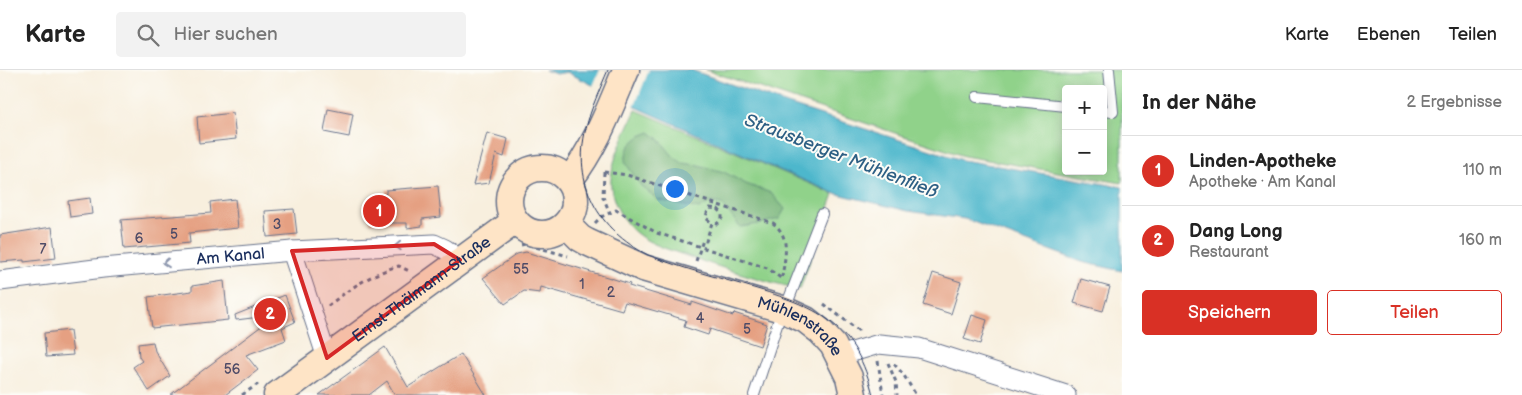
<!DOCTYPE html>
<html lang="de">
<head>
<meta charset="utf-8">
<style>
  body { margin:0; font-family:"Balsamiq Sans",sans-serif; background:#f2f2f2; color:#222 }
  .controls { position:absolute; right:15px; top:15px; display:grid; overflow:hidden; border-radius:5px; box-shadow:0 2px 12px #0003 }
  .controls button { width:45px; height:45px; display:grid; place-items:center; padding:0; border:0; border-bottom:1px solid #e0e0e0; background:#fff; color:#222; font:25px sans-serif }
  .you { position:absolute; left:674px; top:118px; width:18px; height:18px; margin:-12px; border:4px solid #fff; border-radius:50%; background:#1a73e8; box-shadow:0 0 0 8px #1a73e833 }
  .badge { display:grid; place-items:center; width:32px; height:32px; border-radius:50%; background:#d93025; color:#fff; font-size:16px; font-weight:700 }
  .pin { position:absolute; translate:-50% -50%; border:2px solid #fff; box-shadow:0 1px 5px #0006 }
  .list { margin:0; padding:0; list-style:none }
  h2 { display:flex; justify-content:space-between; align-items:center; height:65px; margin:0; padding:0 20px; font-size:21px }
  h2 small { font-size:16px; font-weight:400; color:#767676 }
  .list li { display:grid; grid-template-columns:32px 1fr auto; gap:15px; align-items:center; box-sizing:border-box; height:70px; padding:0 20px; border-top:1px solid #e0e0e0 }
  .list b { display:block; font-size:19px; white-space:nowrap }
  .list p { margin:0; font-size:16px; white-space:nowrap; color:#767676 }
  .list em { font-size:16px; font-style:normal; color:#767676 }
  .actions { display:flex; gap:10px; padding:15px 20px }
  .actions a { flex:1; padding:11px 0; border:1px solid #d93025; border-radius:5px; text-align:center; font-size:18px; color:#d93025 }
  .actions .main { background:#d93025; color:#fff }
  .icon { flex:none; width:28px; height:28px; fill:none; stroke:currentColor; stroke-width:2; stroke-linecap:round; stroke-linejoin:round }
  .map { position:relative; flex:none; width:1122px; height:325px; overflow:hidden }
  header { display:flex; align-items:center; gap:30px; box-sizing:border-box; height:70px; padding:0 25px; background:#fff; border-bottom:1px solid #e0e0e0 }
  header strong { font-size:24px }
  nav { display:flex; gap:28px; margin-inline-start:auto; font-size:18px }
  .search { width:350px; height:45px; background:#f2f2f2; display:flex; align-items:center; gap:12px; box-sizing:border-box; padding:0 18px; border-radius:5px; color:#767676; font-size:19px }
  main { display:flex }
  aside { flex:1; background:#fff }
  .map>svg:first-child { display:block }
</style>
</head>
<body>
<header>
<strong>Karte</strong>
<div class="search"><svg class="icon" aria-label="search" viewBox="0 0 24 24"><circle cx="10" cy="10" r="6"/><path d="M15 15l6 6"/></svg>Hier suchen</div>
<nav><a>Karte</a><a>Ebenen</a><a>Teilen</a></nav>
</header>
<main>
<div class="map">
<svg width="1122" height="325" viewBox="0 0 1122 325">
  <rect width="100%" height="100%" fill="#fdfcf7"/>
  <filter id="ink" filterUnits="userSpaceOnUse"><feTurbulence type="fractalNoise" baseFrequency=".02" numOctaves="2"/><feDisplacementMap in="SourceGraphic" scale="10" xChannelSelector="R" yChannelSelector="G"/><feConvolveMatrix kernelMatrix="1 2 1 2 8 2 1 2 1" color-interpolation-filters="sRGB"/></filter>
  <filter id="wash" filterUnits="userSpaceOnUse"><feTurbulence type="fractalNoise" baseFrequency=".0096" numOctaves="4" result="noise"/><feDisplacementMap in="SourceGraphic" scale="20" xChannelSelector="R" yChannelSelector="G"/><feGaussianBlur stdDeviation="1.12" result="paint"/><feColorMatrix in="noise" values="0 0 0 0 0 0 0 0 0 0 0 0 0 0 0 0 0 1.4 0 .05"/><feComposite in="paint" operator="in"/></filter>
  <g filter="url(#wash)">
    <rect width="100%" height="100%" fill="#f8efde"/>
    <!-- green -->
    <path fill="#90d28a" stroke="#568074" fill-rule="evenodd" d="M706,0h416v113l-158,-27zM1066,19h37v82h-37z
      M636,40l198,84 -34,95c-38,-8 -74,-20 -110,-32 -19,-7 -40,-12 -55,-25 -14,-12 -26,-36 -24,-54 1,-19 17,-51 25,-68z"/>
    <!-- forest -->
    <path fill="#74b476" stroke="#48726a" d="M650,62l9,7 14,17 9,7 16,2 26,7 22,12 25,9 14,16 -6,10 -20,5 -19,3 -18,-23 -11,-2 -12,7 -41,-9 -17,-14 -16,-24 2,-12 4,-6 9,-8z"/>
    <!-- water -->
    <path fill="#4eb7cc" stroke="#347395" d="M545,0h146l90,32 181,58 160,27v84l-40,-9 -117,-43 -57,-8 -74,-18 -92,-39 -106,-47 -69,-35 -11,2z"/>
    <!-- pier -->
    <path fill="#f8efde" d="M600,0h49l-15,38 -42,-20z"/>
    <g id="blocks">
      <!-- building -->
      <path fill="#e5a082" d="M328,39l25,5 -4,23 -25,-5z
        M233,43l3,26 -37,4 -2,-26z
        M487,63l21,6 -4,18 -8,-3 -7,29 -16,2z
        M438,116l3,31 -19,2v7l-15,2v-5h-37l-2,-24 18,-5v-4z
        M90,128l2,16 -22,3 -2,-16z
        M235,129l3,29 -49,5 1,10 -66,6 -3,-29 90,-7 -1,-11z
        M294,139l3,25 -30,3 -2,-26z
        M52,157l4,31 -32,4v-2l-24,2v-27z
        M526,182l104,32 -1,2 63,19v-3l41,14 1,-3 33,11 -7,22 -50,-17 -2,6 -24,-8 2,-7 -61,-18 -3,8 -81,-23 -1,6 -16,-2 -19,13 -22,-26 34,-24z
        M933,203l28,9 -10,32 -28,-9z
        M1081,209l29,8 -7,24 -29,-8z
        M224,211l4,39 -76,8 -4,-31 44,-6v-5z
        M285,225l10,27 -13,6 4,12 -40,15 12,15 -33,25h-55l106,-80 -40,5 -1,-5z
        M972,245l15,5 -7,24 -16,-5z
        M70,260l3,25 -27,2 -2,-24z
        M153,272l2,9 15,25 -21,15 -16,-24 9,-6 -3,-4 -1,-13z
        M385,277l23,40 53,-33 25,41h-91l-8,-14 -18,14h-50z"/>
    </g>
  </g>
  <g filter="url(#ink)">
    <use href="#blocks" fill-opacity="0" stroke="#68728b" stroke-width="1"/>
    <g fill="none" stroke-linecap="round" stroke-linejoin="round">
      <!-- service casing -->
      <g stroke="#68728b" stroke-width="12">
        <path id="service" d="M977,27l89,9
          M1103,41l10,1 -4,-42
          M785,239l37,-95
          M754,325l28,-85"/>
      </g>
      <!-- minor casing -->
      <g stroke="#68728b" stroke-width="21">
        <g id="minor">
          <path d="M292,181l35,107"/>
          <path id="s1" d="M0,211l103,-13 189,-17 142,-7 11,5 15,11"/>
          <path d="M839,286l40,-12 40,4 147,47"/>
        </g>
      </g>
      <!-- secondary casing -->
      <g stroke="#68728b" stroke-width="29">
        <g id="secondary">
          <circle cx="542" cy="131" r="33"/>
          <path d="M569,111c27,-35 40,-71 57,-111"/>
          <path id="s2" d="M566,154l14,14 7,4 56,26 139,41 24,11 14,11 13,14 16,32 4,18"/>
          <path id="s3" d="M277,325l238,-174"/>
        </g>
      </g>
      <!-- path -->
      <path stroke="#68728b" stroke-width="3" stroke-dasharray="4 4" stroke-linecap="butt" d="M604,102l23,3 146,48c18,14 12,34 9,54
        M604,102l-1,25 7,16
        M595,153l6,-6 15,-7 41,23 110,35 15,11
        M521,175l4,-1 43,12
        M696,191l7,-21 3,1 6,-18 5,1 5,-6v-5l-4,-4 -8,-1 -3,5 -1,5 6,5
        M824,234l35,27
        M328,236c21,-17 44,-33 71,-40l10,5
        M878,291l5,34
        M888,293l8,19 1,13
        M894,294l9,10 13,21
        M242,325l16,-11"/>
      <!-- service -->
      <use href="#service" stroke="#fff" stroke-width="10"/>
      <!-- minor -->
      <use href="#minor" stroke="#fff" stroke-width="19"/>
      <!-- secondary -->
      <use href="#secondary" stroke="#fee4c6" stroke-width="26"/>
      <!-- tram -->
      <path stroke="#1b2f5e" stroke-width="1" d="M608,0c-8,19 -17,38 -22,58 -14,55 12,102 62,127 35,14 73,23 109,34 64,19 99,37 116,106"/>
    </g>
    <!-- one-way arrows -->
    <defs><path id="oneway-chevron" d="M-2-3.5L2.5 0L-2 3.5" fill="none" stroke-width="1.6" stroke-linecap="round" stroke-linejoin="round" transform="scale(1.25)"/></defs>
    <g stroke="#8d97ae">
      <use href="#oneway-chevron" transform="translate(398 176) rotate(177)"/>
      <use href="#oneway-chevron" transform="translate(166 193) rotate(175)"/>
    </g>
  </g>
  <!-- marked area -->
  <path fill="#d62828" fill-opacity="0.2" stroke="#d62828" stroke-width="4" stroke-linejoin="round" d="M434,174l26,16 -133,98 -35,-107z"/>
  <g text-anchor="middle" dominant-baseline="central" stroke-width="4" stroke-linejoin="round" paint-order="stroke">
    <!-- number labels -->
    <g font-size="14" fill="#4e4b67">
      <text x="277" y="154">3</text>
      <text x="174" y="164">5</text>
      <text x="139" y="168">6</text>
      <text x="43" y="179">7</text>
      <text x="521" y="199">55</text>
      <text x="582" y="214">1</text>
      <text x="611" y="222">2</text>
      <text x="700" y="248">4</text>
      <text x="747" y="259">5</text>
      <text x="232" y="299">56</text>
    </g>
    <!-- street labels -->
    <g font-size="16" fill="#1b2f5e" stroke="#fdfcf7">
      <text stroke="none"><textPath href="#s1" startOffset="232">Am Kanal</textPath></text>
      <text stroke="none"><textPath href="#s3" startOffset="179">Ernst-Thälmann-Straße</textPath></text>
      <text stroke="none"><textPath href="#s2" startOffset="259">Mühlenstraße</textPath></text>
    </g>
    <!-- water labels -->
    <g font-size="18" font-style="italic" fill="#2d5f84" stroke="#fdfcf7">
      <text transform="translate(841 86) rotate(21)">Strausberger Mühlenfließ</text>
    </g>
  </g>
</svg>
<div class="controls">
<button>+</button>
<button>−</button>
</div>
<div class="you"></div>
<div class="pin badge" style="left:379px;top:141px">1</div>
<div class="pin badge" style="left:270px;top:244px">2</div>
</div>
<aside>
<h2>In der Nähe<small>2 Ergebnisse</small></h2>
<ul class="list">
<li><span class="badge">1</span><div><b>Linden-Apotheke</b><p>Apotheke · Am Kanal</p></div><em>110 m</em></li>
<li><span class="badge">2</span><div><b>Dang Long</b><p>Restaurant</p></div><em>160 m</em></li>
</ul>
<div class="actions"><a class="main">Speichern</a><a>Teilen</a></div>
</aside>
</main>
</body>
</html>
